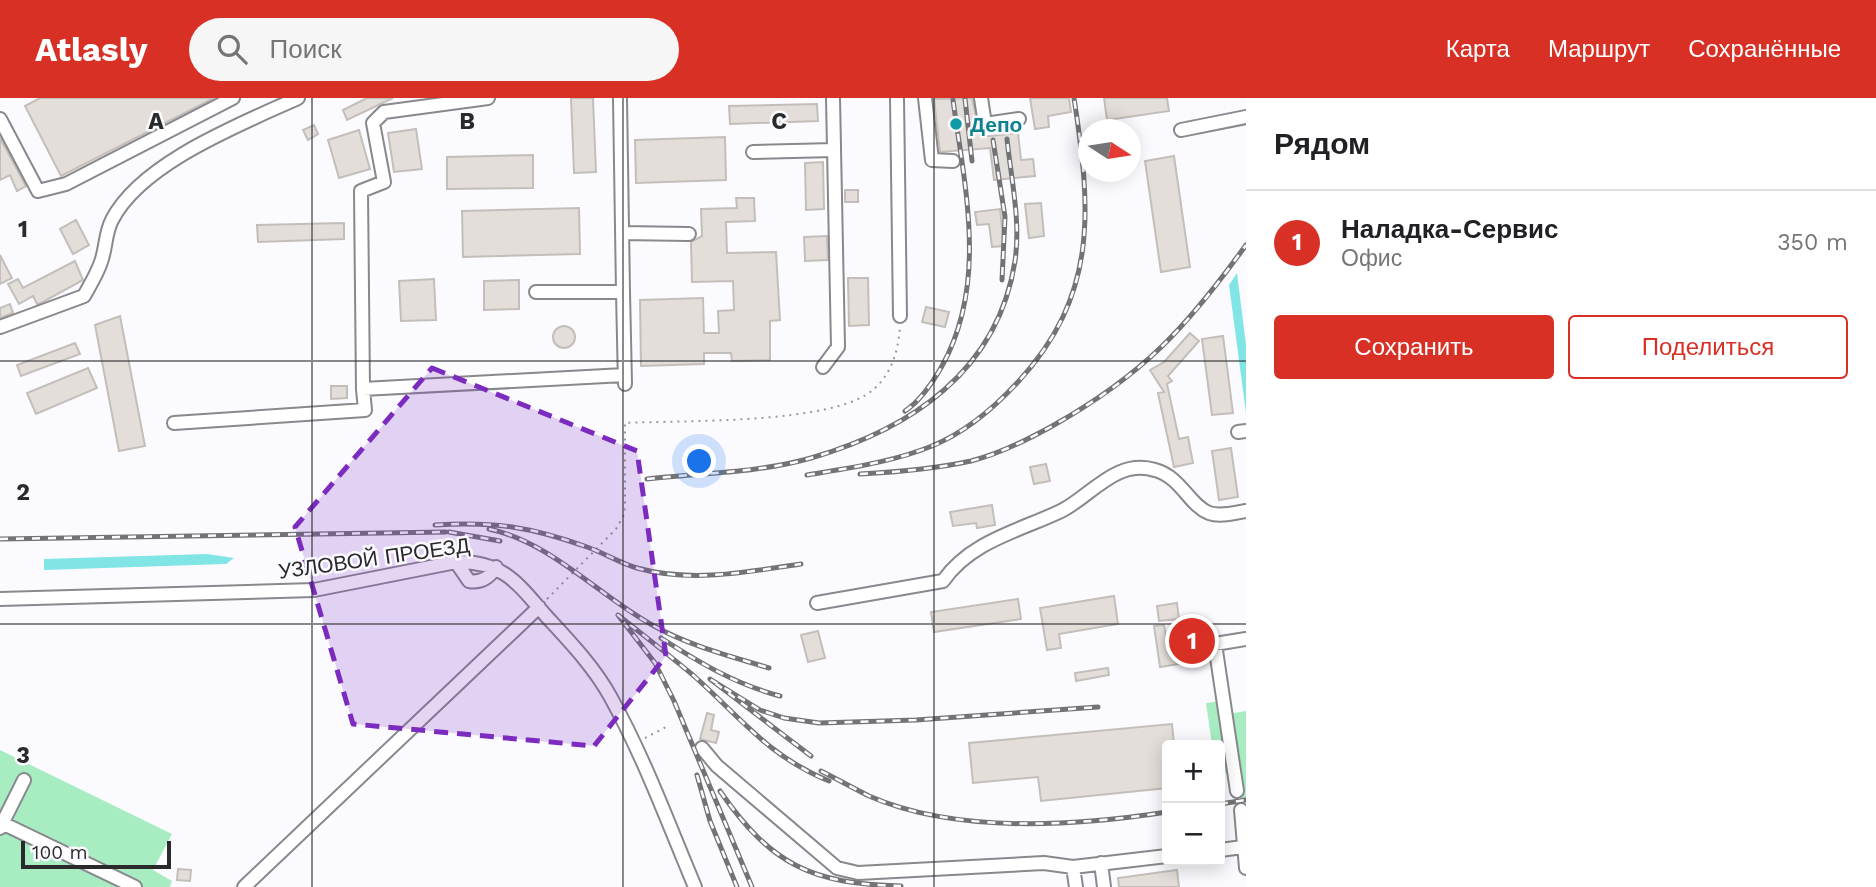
<!DOCTYPE html>
<html lang="ru">
<head>
<meta charset="utf-8">
<style>
  body { margin:0; font-family:"Work Sans",sans-serif; background:#f6f6f6; color:#202124 }
  .controls { position:absolute; right:21px; bottom:21px; display:grid; overflow:hidden; border-radius:7px; box-shadow:0 4px 18px #0003 }
  .controls button { width:63px; height:63px; display:grid; place-items:center; padding:0; border:0; border-bottom:2px solid #e0e0e0; background:#fff; color:#202124; font:35px sans-serif }
  .compass { position:absolute; left:1078px; top:21px; width:63px; height:63px; border-radius:50%; background:#fff; box-shadow:0 4px 18px #0003; rotate:102deg }
  .scale { position:absolute; left:21px; bottom:18px; width:150px; box-sizing:border-box; padding-left:7px; border:4px solid #2a2a2d; border-top:0; font-size:19px; line-height:24px; white-space:nowrap; color:#2a2a2d; -webkit-text-stroke:5px #fbfbff; paint-order:stroke }
  .you { position:absolute; left:700px; top:364px; width:24px; height:24px; margin:-18px; border:5px solid #fff; border-radius:50%; background:#1a73e8; box-shadow:0 0 0 10px #1a73e833 }
  .badge { display:grid; place-items:center; width:46px; height:46px; border-radius:50%; background:#d93025; color:#fff; font-size:23px; font-weight:700 }
  .pin { position:absolute; translate:-50% -50%; border:4px solid #fff; box-shadow:0 2px 7px #0006 }
  .list { margin:0; padding:0; list-style:none }
  h2 { display:flex; justify-content:space-between; align-items:center; height:91px; margin:0; padding:0 28px; font-size:30px }
  h2 small { font-size:23px; font-weight:400; color:#757577 }
  .list li { display:grid; grid-template-columns:46px 1fr auto; gap:21px; align-items:center; box-sizing:border-box; height:105px; padding:0 28px; border-top:2px solid #e0e0e0 }
  .list b { display:block; font-size:26px; white-space:nowrap }
  .list p { margin:0; font-size:23px; white-space:nowrap; color:#757577 }
  .list em { font-size:23px; font-style:normal; color:#757577 }
  .actions { display:flex; gap:14px; padding:21px 28px }
  .actions a { flex:1; padding:16px 0; border:2px solid #d93025; border-radius:7px; text-align:center; font-size:24px; color:#d93025 }
  .actions .main { background:#d93025; color:#fff }
  .icon { flex:none; width:38px; height:38px; fill:none; stroke:currentColor; stroke-width:2; stroke-linecap:round; stroke-linejoin:round }
  .map { position:relative; flex:none; width:1246px; height:789px; overflow:hidden }
  header { display:flex; align-items:center; gap:42px; box-sizing:border-box; height:98px; padding:0 35px; background:#d93025; color:#fff }
  header strong { font-size:33px }
  nav { display:flex; gap:38px; margin-inline-start:auto; font-size:24px }
  .search { width:490px; height:63px; background:#f6f6f6; display:flex; align-items:center; gap:18px; box-sizing:border-box; padding:0 24px; border-radius:38px; color:#757577; font-size:26px }
  main { display:flex }
  aside { flex:1; background:#fff }
  .map>svg:first-child { display:block }
</style>
</head>
<body>
<header>
<strong>Atlasly</strong>
<div class="search"><svg class="icon" aria-label="search" viewBox="0 0 24 24"><circle cx="10" cy="10" r="6"/><path d="M15 15l6 6"/></svg>Поиск</div>
<nav><a>Карта</a><a>Маршрут</a><a>Сохранённые</a></nav>
</header>
<main>
<div class="map">
<svg width="1246" height="789" viewBox="0 0 1246 789">
  <rect width="100%" height="100%" fill="#fbfbff"/>
  <!-- green -->
  <path fill="#a8ecc1" d="M1221,603l11,71 -12,2v-29h-8l-6,-42z
    M1246,613v87h-5l-13,-84z
    M0,652l172,84 -19,36 19,11 -2,6h-170z"/>
  <!-- water -->
  <path fill="#81e5e6" d="M1237,175l9,72v68l-17,-128z
    M207,456l27,4 -8,6 -182,6v-11z"/>
  <!-- building -->
  <path fill="#e3ded9" stroke="#c3beb9" stroke-width="2" d="M40,0h174l-153,78 -36,-70z
    M367,0h26l-46,22 -4,-10z
    M571,0h22l3,74 -22,1z
    M972,0l9,39 37,-4 3,27 12,-1 2,17 -41,4 -4,-32 -50,4 -6,-53z
    M1030,0h39l2,14 -23,4 1,11 -14,2z
    M1104,0h63l2,13 -62,9z
    M817,6l1,17 -88,3 -1,-18z
    M314,27l4,9 -10,6 -5,-10z
    M416,31l6,40 -28,3 -6,-39z
    M359,32l11,39 -31,9 -11,-38z
    M725,39l1,43 -90,3 -1,-43z
    M0,40l26,48 -9,5 -7,-16 -10,5z
    M533,57v33l-86,1v-32z
    M1174,58l16,111 -29,5 -16,-111z
    M823,64l1,47 -18,1 -1,-47z
    M845,92h13v12h-13z
    M736,100h18l1,23 -29,1 1,31 49,-1 4,68 -10,1v39l-38,1 -1,-8h-27v11l-63,2 -1,-66 63,-2 1,35h15l-1,-22 16,-1 -1,-29 -41,1 -1,-40 11,-6 -1,-27 36,-1z
    M1041,105l3,33 -15,2 -4,-34z
    M579,110l1,46 -117,3 -1,-46z
    M1000,111l4,37 -12,1 -3,-23 -12,1 -2,-13z
    M76,122l13,25 -16,9 -13,-25z
    M344,125v16l-86,3 -1,-17z
    M827,138l1,24 -23,1 -1,-24z
    M0,157l12,23 -12,6z
    M75,163l8,19 -42,23 -4,1 -4,-8 -14,8 -11,-20 10,-5 5,9z
    M848,180h20l1,47 -20,1z
    M434,181l2,41 -35,1 -2,-40z
    M519,182v29l-35,1v-29z
    M10,206l3,9 -13,5v-10z
    M926,209l23,5 -4,15 -23,-5z
    M120,218l25,130 -26,5 -24,-126z
    M553 239a11 11 0 1 1 22 0a11 11 0 1 1-22 0Z
    M1190,235l9,8 -31,35 4,5 -5,3 12,55 9,-2 5,26 -19,4 -16,-74 6,-1 -14,-22 14,-8z
    M1223,238l10,77 -21,2 -10,-76z
    M75,245l5,11 -59,22 -4,-11z
    M88,270l9,20 -61,26 -9,-21z
    M331,288h16v12l-16,1z
    M1231,350l7,49 -19,3 -7,-49z
    M1046,366l4,17 -16,3 -4,-17z
    M992,407l3,20 -18,3 -1,-5 -23,3 -3,-14z
    M1114,498l4,28 -59,10 2,14 -14,2 -7,-42z
    M1018,501l3,20 -87,13 -3,-20z
    M1177,505l2,16 -20,2 -2,-15z
    M1164,527l3,16 27,-6 3,26 -37,6 -6,-41z
    M818,533l7,27 -17,4 -7,-27z
    M1108,570l1,7 -33,6 -1,-8z
    M707,615l7,2 -3,15 8,2 -3,11 -16,-4z
    M1172,626l2,21h-7v43l-126,13 -3,-24 -65,6 -4,-40z
    M178,771l13,1 -1,11 -13,-1z
    M1177,772l2,17h-60l-1,-9z"/>
  <g fill="none" stroke-linecap="round" stroke-linejoin="round">
    <!-- minor casing -->
    <g stroke="#88888d" stroke-width="16">
      <path id="minor" d="M488,0l-104,14 -11,11 11,59 -23,9 2,198 261,-14
        M897,0l3,218
        M925,0l7,62 21,1
        M981,0l4,26 34,-5
        M0,21l38,72 28,-7 167,-86
        M1181,32l65,-13
        M753,54l81,-2
        M622,135l67,1
        M536,194h87l-3,-194
        M623,194l2,92
        M0,229l84,-31c6,-11 13,-22 17,-34 5,-13 4,-29 11,-42 29,-57 129,-96 186,-122
        M823,269l15,-20 -5,-249
        M174,325l191,-13 -2,-21
        M1238,334l8,-1
        M456,464l13,19c12,2 21,-4 27,-14
        M0,501l314,-9 142,-28c48,-1 62,22 91,55 23,25 47,50 63,79 34,61 58,127 85,191
        M817,505l126,-22c28,-40 76,-50 118,-70 29,-14 55,-53 94,-41 26,7 34,35 54,43 11,4 25,0 37,-2
        M702,650l15,18 120,102 21,5 186,-10 29,4 94,-11
        M1237,693l-22,-147 31,-5
        M1241,712l5,58
        M0,724l135,65
        M0,730l24,-48
        M1220,752l23,-3
        M1101,765l3,24
        M1073,769l3,20
        M244,789l295,-280"/>
    </g>
    <!-- path -->
    <path stroke="#9a9a9d" stroke-width="2" stroke-dasharray="2 5" stroke-linecap="butt" d="M547,501l69,-70 8,-14 1,-10v-82c57,-3 209,2 249,-34 18,-16 24,-38 26,-62
      M645,640l21,-11"/>
    <!-- minor -->
    <use href="#minor" stroke="#fff" stroke-width="12"/>
    <!-- rail casing -->
    <g stroke="#737376" stroke-width="5">
      <path id="rail" d="M965,1l7,62
        M993,42l12,77 -3,63
        M905,313c15,-10 28,-29 37,-45 46,-83 23,-177 11,-266
        M860,376c38,-2 74,-5 111,-13 28,-7 58,-22 83,-36 90,-51 132,-97 192,-180
        M807,377c42,-7 86,-13 125,-29 32,-13 62,-38 85,-63 82,-88 74,-174 57,-285
        M647,381c53,-6 112,-6 164,-21 100,-29 187,-87 204,-197 6,-39 -4,-83 -8,-122
        M435,427c59,-4 96,2 152,22 17,6 33,16 50,21 54,15 110,4 164,-4
        M489,431c62,13 110,67 165,97 36,20 76,30 115,42
        M449,434l51,9
        M0,441l446,-7
        M661,540c39,25 74,46 119,58
        M811,658l-101,-77 50,31 24,8 35,5 97,-3 182,-13
        M821,673c16,8 32,17 48,25 87,38 207,30 298,16
        M697,677l13,46 27,66
        M720,693c51,74 92,93 181,95
        M1220,706l26,-4
        M752,789l-78,-186 -19,-38 -37,-48c25,20 51,40 76,61 47,42 74,80 135,105"/>
    </g>
    <!-- rail -->
    <use href="#rail" stroke="#fbfbff" stroke-width="2.5" stroke-dasharray="8" stroke-linecap="butt"/>
  </g>
  <!-- marked area -->
  <path fill="#7b2cbf" fill-opacity="0.2" stroke="#7b2cbf" stroke-width="5" stroke-dasharray="14 9" stroke-linejoin="round" d="M432,270l205,83 29,205 -72,90 -241,-22 -58,-197z"/>
  <!-- grid -->
  <path fill="none" stroke="#2a2a2d" stroke-width="2" stroke-opacity="0.55" d="M312,0v789M623,0v789M934,0v789M0,263h1246M0,526h1246"/>
  <!-- markers -->
  <circle fill="#0f9aa8" stroke="#fbfbff" stroke-width="2.5" cx="956" cy="26" r="7"/>
  <g text-anchor="middle" dominant-baseline="central" stroke-width="5" stroke-linejoin="round" paint-order="stroke">
    <!-- culture labels -->
    <g font-size="21" font-weight="bold" fill="#0d838f" stroke="#fbfbff" text-anchor="start">
      <text x="970" y="26">Депо</text>
    </g>
    <!-- street labels -->
    <g font-size="21" fill="#2a2a2d" stroke="#fbfbff">
      <text transform="translate(374 460) rotate(-8)">УЗЛОВОЙ ПРОЕЗД</text>
    </g>
  </g>
  <g font-size="23" text-anchor="middle" font-weight="bold" fill="#2a2a2d" stroke="#fbfbff" stroke-width="5" stroke-linejoin="round" paint-order="stroke">
    <text x="156" y="31">A</text>
    <text x="467" y="31">B</text>
    <text x="779" y="31">C</text>
    <text x="23" y="139">1</text>
    <text x="23" y="402">2</text>
    <text x="23" y="665">3</text>
  </g>
</svg>
<div class="controls">
<button>+</button>
<button>−</button>
</div>
<svg class="compass" viewBox="-18 -18 36 36"><path d="M0-13l5 13h-10z" fill="#e53935"/><path d="M0 13l5-13h-10z" fill="#757577"/></svg>
<div class="scale">100 m</div>
<div class="you"></div>
<div class="pin badge" style="left:1192px;top:543px">1</div>
</div>
<aside>
<h2>Рядом<small></small></h2>
<ul class="list">
<li><span class="badge">1</span><div><b>Наладка-Сервис</b><p>Офис</p></div><em>350 m</em></li>
</ul>
<div class="actions"><a class="main">Сохранить</a><a>Поделиться</a></div>
</aside>
</main>
</body>
</html>
